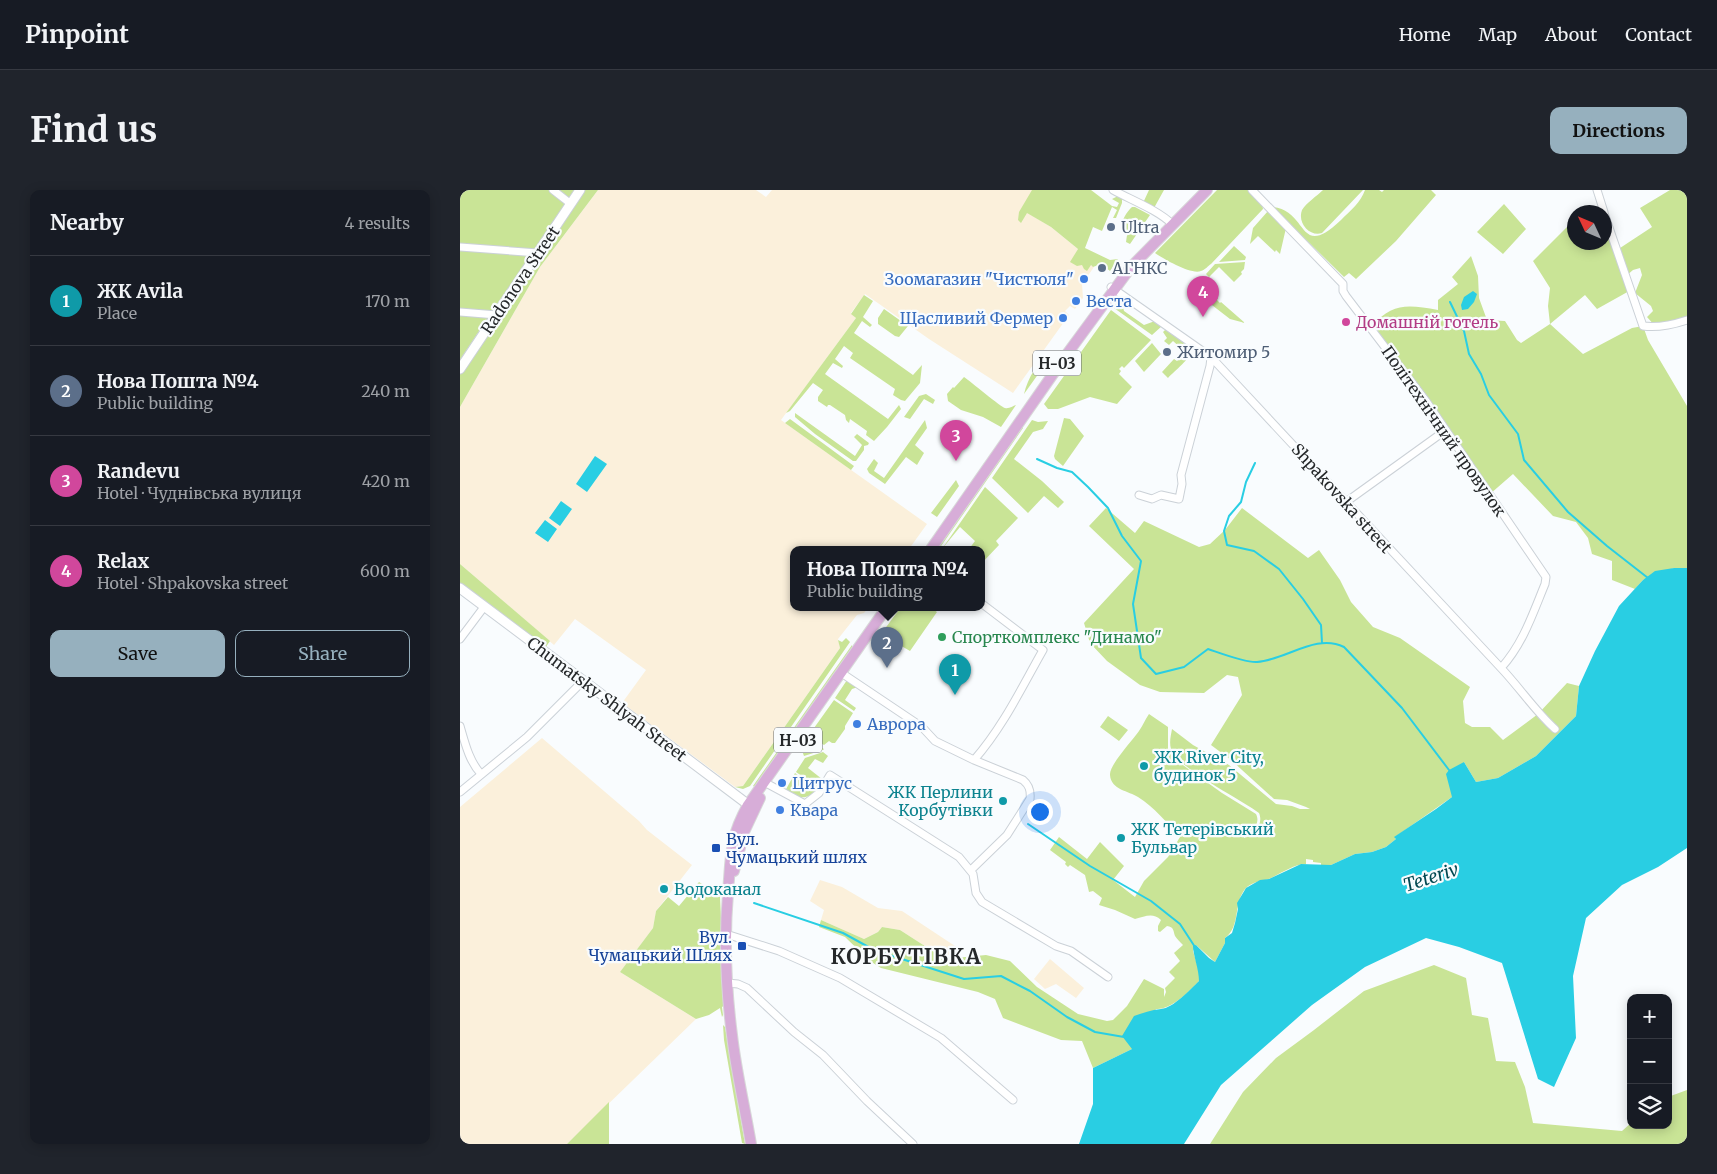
<!DOCTYPE html>
<html lang="en">
<head>
<meta charset="utf-8">
<style>
  body { margin:0; font-family:Merriweather,serif; background:#20242c; color:#f1f3f6 }
  .controls { position:absolute; right:15px; bottom:15px; display:grid; overflow:hidden; border-radius:10px; box-shadow:0 2px 12px #0003 }
  .controls button { width:45px; height:45px; display:grid; place-items:center; padding:0; border:0; border-bottom:1px solid #363941; background:#171b24; color:#f1f3f6; font:25px sans-serif }
  .compass { position:absolute; left:1107px; top:15px; width:45px; height:45px; border-radius:50%; background:#171b24; box-shadow:0 2px 12px #0003; rotate:314deg }
  .you { position:absolute; left:579px; top:621px; width:18px; height:18px; margin:-12px; border:4px solid #fff; border-radius:50%; background:#1a73e8; box-shadow:0 0 0 8px #1a73e833 }
  .badge { display:grid; place-items:center; width:32px; height:32px; border-radius:50%; background:#96b0be; color:#fff; font-size:16px; font-weight:700 }
  .pin { position:absolute; translate:-50% -41px; filter:drop-shadow(0 1px 2px #0008) }
  .pin::after { content:''; position:absolute; top:26px; width:18px; height:15px; background:inherit; clip-path:polygon(0 0,100% 0,50% 100%) }
  .popup { position:absolute; left:330px; top:356px; width:195px; height:65px; box-sizing:border-box; display:grid; place-content:center; border-radius:10px; background:#171b24; filter:drop-shadow(0 1px 4px #0005); font-size:16px; white-space:nowrap; color:#9ea1a6 }
  .popup b { font-size:19px; color:#f1f3f6 }
  .popup::after { content:''; position:absolute; left:50%; top:100%; margin-left:-10px; border:10px solid transparent; border-top-color:#171b24 }
  .list { margin:0; padding:0; list-style:none }
  h2 { display:flex; justify-content:space-between; align-items:center; height:65px; margin:0; padding:0 20px; font-size:21px }
  h2 small { font-size:16px; font-weight:400; color:#9ea1a6 }
  .list li { display:grid; grid-template-columns:32px 1fr auto; gap:15px; align-items:center; box-sizing:border-box; height:90px; padding:0 20px; border-top:1px solid #363941 }
  .list b { display:block; font-size:19px; white-space:nowrap }
  .list p { margin:0; font-size:16px; white-space:nowrap; color:#9ea1a6 }
  .list em { font-size:16px; font-style:normal; color:#9ea1a6 }
  .actions { display:flex; gap:10px; padding:15px 20px }
  .actions a { flex:1; padding:11px 0; border:1px solid #96b0be; border-radius:10px; text-align:center; font-size:18px; color:#96b0be }
  .actions .main { background:#96b0be; color:#111 }
  .icon { flex:none; width:28px; height:28px; fill:none; stroke:currentColor; stroke-width:2; stroke-linecap:round; stroke-linejoin:round }
  .map { position:relative; flex:none; width:1227px; height:954px; overflow:hidden; border-radius:10px }
  header { display:flex; align-items:center; gap:30px; box-sizing:border-box; height:70px; padding:0 25px; background:#171b24; border-bottom:1px solid #363941 }
  header strong { font-size:24px }
  nav { display:flex; gap:28px; margin-inline-start:auto; font-size:18px }
  .intro { display:flex; align-items:center; justify-content:space-between; box-sizing:border-box; height:120px; padding:0 30px }
  h1 { margin:0; font-size:35px }
  .button { padding:12px 22px; border-radius:10px; background:#96b0be; color:#111; font-size:18px; font-weight:700 }
  main { display:flex; gap:30px; padding:0 30px }
  aside { flex:1; background:#171b24; border-radius:10px; box-shadow:0 2px 12px #0003 }
  .map>svg:first-child { display:block }
</style>
</head>
<body>
<header>
<strong>Pinpoint</strong>
<nav><a>Home</a><a>Map</a><a>About</a><a>Contact</a></nav>
</header>
<div class="intro"><h1>Find us</h1><a class="button">Directions</a></div>
<main>
<aside>
<h2>Nearby<small>4 results</small></h2>
<ul class="list">
<li><span class="badge" style="background:#0f9aa8">1</span><div><b>ЖК Avila</b><p>Place</p></div><em>170 m</em></li>
<li><span class="badge" style="background:#5c6f8a">2</span><div><b>Нова Пошта №4</b><p>Public building</p></div><em>240 m</em></li>
<li><span class="badge" style="background:#d1479c">3</span><div><b>Randevu</b><p>Hotel · Чуднівська вулиця</p></div><em>420 m</em></li>
<li><span class="badge" style="background:#d1479c">4</span><div><b>Relax</b><p>Hotel · Shpakovska street</p></div><em>600 m</em></li>
</ul>
<div class="actions"><a class="main">Save</a><a>Share</a></div>
</aside>
<div class="map">
<svg width="1227" height="954" viewBox="0 0 1227 954">
  <rect width="100%" height="100%" fill="#f9fcfe"/>
  <!-- industrial -->
  <path fill="#fbf0db" d="M138,0h158l10,7 6,-7h269l-13,23 23,14 27,22 -3,6 19,12 -12,17 1,14 -8,11 -5,-3 -5,5 4,4 -56,78 -84,-54 -64,-45 -14,19 5,5 -75,102 146,104 -18,25h-116v58h76l-5,6 -7,2 -19,24 2,9 -97,138 -8,1 -113,-84 24,-33 -71,-51 -21,26 -94,-81v-157l80,-140z
    M82,548l97,83 8,9 45,35 -36,46 -3,17 -33,44 76,47 -129,125h-107v-337z
    M360,690l22,7 36,21 24,3 53,35 -10,13 -45,-29 -18,-3 -4,5 -14,7 -43,-19 3,-10 -14,-9z
    M590,769l34,29 -8,10 -20,-14 -11,5 -11,-10z"/>
  <!-- green -->
  <path fill="#c9e496" d="M0,0h138l-58,77 -80,140v-38l116,-174 -77,106 -39,59z
    M572,0h59l21,16 5,1 2,-4 -7,-4 6,-3 4,3v4l-6,15h-3l4,-8 -5,-3 -10,24 -9,-4 -8,21 25,12 8,-1 -8,12 -9,-7 -8,3 -2,-2 -4,6 -3,-2 -2,-4 -5,1 -7,-4 8,-13 -27,-22 -24,-14 -6,10 -3,-3 1,-8z
    M689,0h15l-10,18 -11,-5z
    M757,0h31l14,13 1,6 -52,55c-3,2 -6,6 -10,7 -10,4 -37,-12 -46,-18z
    M863,0h40l-41,43c-12,4 -25,-10 -20,-23 4,-7 15,-14 21,-20z
    M905,0h14l3,2 2,-2h47l5,5 -40,46 -40,38 -7,-6 -5,4 -71,-70c36,4 25,54 68,13 9,-9 20,-18 24,-30z
    M1210,0h17v130l-31,7 -9,-10 6,-6 -2,-5 -16,-13 7,-18 -2,-7 -7,2 -7,6 5,14 -34,19 -12,-14 -35,29 33,30 49,-26 11,-2 5,14 39,66v162h-13l-31,12 -8,9 -23,-9v-19l-20,-7 -4,-16 -12,-16 -23,-6 -40,-42 -23,20 -119,-167c22,-25 37,-22 67,-17v-10l20,-16 -6,-7 19,-21 7,20 1,22 8,22 18,1 12,19 4,3 29,-19 -2,-18 2,-18 -17,-27 41,-41v22h30l1,-29 12,37 35,-23 -12,-19z
    M1044,14l22,25 -23,25 -26,-22z
    M672,17h3l15,8 -20,29 -4,-2 1,-7c-1,0 -5,-6 -6,-6 -1,-6 6,-18 11,-22z
    M808,21l18,17 -6,26 -4,-4 -1,2 -17,-16 -8,8 3,-16z
    M774,56l12,11 -1,3 -26,2z
    M785,72l-1,7 -3,3 1,2 -8,8 -15,-15 -10,10 -3,-3 9,-10z
    M742,91l16,17 -1,2 3,3 1,-1 24,21 -15,-4 -22,-17 -6,-9z
    M404,105l9,6 -10,16 9,8 -2,2 -8,-6 -8,12 59,42 9,-10 -2,18 -15,18 -4,-1 -8,-5 2,-6 -45,-31 3,-5 -9,-7 -9,13 8,7 -1,2 -9,-5 -8,11 63,45 11,-14 2,4 -14,18 -13,14 -8,-6 1,-4 -17,-12 -1,4 -3,-3 -1,-5 -15,-10h-2l-1,2 -9,-6v-4l5,-7 -10,-7 -23,28 -4,2 70,-95 -5,-4z
    M660,107l4,14 20,14 11,-4 7,5 -10,9 -38,-27v-2z
    M424,119l24,17 -9,11 -4,-1 -17,-12v-6z
    M651,120l40,30 -27,28 -2,-2 -3,3 2,2 -2,3 13,13 -15,17 -27,-7 -32,12h-10l-4,-5z
    M706,139l22,15 -5,6 -10,-9 -4,4 -5,-4 3,-3 -4,-6z
    M692,153l9,11 -17,18 -9,-11z
    M731,157c2,11 -16,23 -23,31l-6,-6 12,-13 3,2z
    M591,160l3,2 -30,42c4,-17 14,-32 27,-44z
    M504,187c6,4 38,31 41,31 4,1 8,-2 11,-3l-15,22 -18,-10 -22,-7 -13,-9 -1,-7 6,-7 1,1z
    M466,204l9,6 -2,4 -9,-5 -14,20 -6,-2 15,-21z
    M335,223l60,43 7,-11 -8,-8 3,-3 12,9 -1,2 -4,1v4l-8,11h-3l-38,-27 -20,-17z
    M604,228l6,1 14,17 -21,30 -8,-7 -1,-3z
    M330,229l64,47 -3,4 -66,-47z
    M465,230l2,8 -12,17 9,8 -7,12 -11,-8 -21,27 -16,-11 -2,-4 7,-10 4,4 -4,8 10,7z
    M572,230l6,2 10,-1 -5,8 -10,3 -19,27 28,22 22,21 -6,6 -14,-12 -16,17 -36,-35z
    M563,236v2l-84,121h-3z
    M496,290l3,6 -22,31 -6,-4z
    M525,297l33,31 -22,23 3,4 -18,19v-15h-12l6,-8 -15,-14 -18,22z
    M646,318l29,25 9,-12 55,26 11,-3 15,-14 17,-22 66,50 11,-8 21,30 11,22 22,25 27,11 70,49 -7,14 2,22 7,4h18l13,13 35,-26 29,-31 12,3 -3,30 -40,40 -38,22 -22,4 -12,-20 -12,35 -57,40 1,2 -10,8 -14,5 -17,2 -24,11h-10v-2l-8,-1v-2l-7,-1v5c-11,0 -23,8 -33,13 -9,5 -20,3 -28,12 -12,15 -4,37 -20,49v5l-10,19 -19,-17 -3,6 6,20v10c-9,10 -28,29 -43,28l-24,40 -39,19 -11,-27 -21,-1 -58,-22 -8,-19 -17,-7 -97,-24 -11,-7 -25,-24 -26,-10 2,-7 43,19 14,-7 4,-5 18,3 45,29 41,-4 24,6 27,26 41,27 29,7 6,-1 14,-14 17,-27 20,10v8l2,-5 -1,-4 10,-10 -6,-6 11,-11 -6,-8 9,-8c-3,-3 -6,-6 -8,-9 -2,-6 -1,-9 -8,-10l-7,6 -2,-1v-5l3,-6c-9,-8 -16,-3 -26,-1l-20,-9 -16,-5 3,-7 -9,-7 -4,1 -4,-17 -15,-10 -2,2 -3,-3 1,-2 -16,-12 9,-13 28,22 13,-17 24,24 -11,14 22,17 9,-16 24,-24 12,-20c-13,-14 -26,-30 -42,-40 -9,-6 -27,-7 -28,-22 -1,-10 23,-35 29,-44 4,-6 6,-11 10,-17l19,13v23l5,8 49,35 34,21c5,10 -4,17 -12,22v2c10,-5 20,-13 15,-25 -17,-13 -83,-46 -88,-64 -2,-7 0,-14 1,-20l21,16 36,20 47,39 16,2 8,3h10l-4,-2 -19,-7 -13,-1 -43,-39 -20,-15 31,-50 -4,-18 -11,-2 -23,18 -44,-1 -20,-7 -33,-24 -17,-18 -6,-20 50,-54 -45,-43z
    M0,374l90,77 -7,10 -83,-63z
    M441,417h29l7,5 -27,39 -29,-17z
    M386,448l4,4 -100,144 -7,3 -8,-2 8,-1 97,-138 -2,-8 4,2z
    M392,455v4l-97,138 -2,-1z
    M387,490l11,7 -6,2 -7,11 11,8 -2,3 -19,-13z
    M374,510l19,13 -8,13v3l-10,14h-3l-3,-2 -5,4 -15,-10z
    M648,526l20,14 -9,11 -19,-14z
    M347,548l8,7 9,4 -1,1 -19,6 -3,-8z
    M363,562l5,4 -5,7 -8,-4 -7,9 14,11 1,2 -4,7 -23,-16 9,-14z
    M335,583l23,17c-14,11 -17,8 -33,1z
    M239,692l21,14 5,109 -3,2 1,8 -1,2 -2,-9 -11,7 -13,4 -76,-47 33,-44 3,-17 12,-14 11,9z
    M974,775l32,13 6,37 16,3 8,43 19,1 10,25 8,36 89,8 9,-8v2h37v-28l19,-7v54h-477l33,-52 33,-34 38,-28 50,-39z
    M263,835l2,2 20,117 -3,-1 -18,-103z
    M149,912v42h-42z"/>
  <!-- water -->
  <path fill="#29cee3" d="M1013,101l4,3 -3,8 -6,7 -6,1 -1,-5 3,-8z
    M135,266l12,8 -20,28 -11,-8z
    M101,311l11,8 -12,17 -11,-8z
    M85,330l12,9 -9,13 -13,-9z
    M1214,378h13v280l-29,19 -36,18 -36,33 -13,58 3,62 -22,49 -16,-8 -36,-116 -43,-16 -33,-9 -61,29 -53,38 -91,80 -37,59h-105l14,-40v-36l39,-19 -10,-13 12,-20c9,-3 17,-6 27,-7 12,-1 29,-19 38,-28 0,-12 -6,-26 -6,-35l3,-1 13,13 6,4 10,-19v-5l7,-5 3,-10 3,-14 -1,-6 9,-15 14,-8 9,-1 32,-15 30,1 24,-11 17,-2 14,-5 10,-8 -2,-2 42,-28 16,-12 -6,-23 3,-4 15,-8 12,20 22,-4 38,-22 40,-40 3,-30 16,-35 24,-45 24,-26 12,-9z"/>
  <g fill="none" stroke-linecap="round" stroke-linejoin="round">
    <!-- stream -->
    <path stroke="#29cee3" stroke-width="2" d="M990,112l14,29 5,23 12,20 8,21 29,39 6,26 44,52 39,34 41,32
      M577,269l20,9 15,4 16,15 20,21 14,28 19,25 -8,43 8,54 15,16 28,-7 24,-18c12,4 38,14 49,13 29,-2 59,-29 87,-15l58,61 47,62
      M795,273l-9,19 -5,20 -12,14 -5,15 3,14 27,6 25,18 24,30 18,26 1,18
      M568,634l62,42 61,35 29,23 15,23
      M294,713l89,30 31,17 90,29 37,-3 29,15 37,26 28,15 29,5"/>
    <!-- minor casing -->
    <g stroke="#cbd1d7" stroke-width="9">
      <path id="minor" d="M93,0l18,14
        M653,0c18,10 45,20 59,34
        M792,0l91,94v7l3,5 80,105 120,176 -1,7c-12,29 -22,60 -44,84
        M1137,0l7,22
        M1144,23l39,113c16,2 29,-1 44,-6
        M0,57l78,6
        M651,97l100,70 290,311c19,20 34,43 54,61
        M0,122l37,3
        M679,305l13,4 9,-4 18,4 3,-15 -1,-9 29,-109 1,-9
        M886,312l100,-72
        M0,449l24,-32
        M380,482l82,55 13,14 39,19c29,-33 48,-73 69,-110l-62,-47
        M0,536c5,17 9,35 21,48
        M304,592l41,22 14,-11 11,-18 129,82 14,17 3,19 6,9 74,44 15,5 37,26
        M0,602l67,-55 56,-56
        M511,680l36,-35 23,-36c1,-9 -1,-14 -7,-19l-49,-20
        M266,744l53,17 61,27 101,60 72,62
        M267,793l11,1 9,4 47,44 29,23 44,46 46,43"/>
    </g>
    <!-- tertiary casing -->
    <g stroke="#cbd1d7" stroke-width="11">
      <path id="tertiary" d="M0,179l120,-179
        M0,398l294,221"/>
    </g>
    <!-- primary casing -->
    <g stroke="#d8d8d9" stroke-width="12">
      <path id="primary" d="M471,359l136,-195 64,-87 76,-77
        M274,681l10,-39 16,-34
        M291,954c-6,-36 -15,-73 -19,-109 -6,-47 -8,-95 -4,-142 3,-37 1,-54 20,-88l139,-198"/>
    </g>
    <!-- minor -->
    <use href="#minor" stroke="#fff" stroke-width="7"/>
    <!-- tertiary -->
    <use href="#tertiary" stroke="#fff" stroke-width="9"/>
    <!-- primary -->
    <use href="#primary" stroke="#d7add8" stroke-width="10"/>
  </g>
  <!-- markers -->
  <g fill="#5c6f8a" stroke="#f9fcfe" stroke-width="2">
    <circle cx="651" cy="37" r="5"/>
    <circle cx="642" cy="78" r="5"/>
    <circle cx="707" cy="162" r="5"/>
  </g>
  <g fill="#3f7fe0" stroke="#f9fcfe" stroke-width="2">
    <circle cx="624" cy="89" r="5"/>
    <circle cx="616" cy="111" r="5"/>
    <circle cx="603" cy="128" r="5"/>
    <circle cx="397" cy="534" r="5"/>
    <circle cx="322" cy="593" r="5"/>
    <circle cx="320" cy="620" r="5"/>
  </g>
  <circle fill="#d1479c" stroke="#f9fcfe" stroke-width="2" cx="886" cy="132" r="5"/>
  <circle fill="#2e9e5b" stroke="#f9fcfe" stroke-width="2" cx="482" cy="447" r="5"/>
  <g fill="#0f9aa8" stroke="#f9fcfe" stroke-width="2">
    <circle cx="684" cy="576" r="5"/>
    <circle cx="543" cy="611" r="5"/>
    <circle cx="661" cy="648" r="5"/>
    <circle cx="204" cy="699" r="5"/>
  </g>
  <g fill="#1a4fb4" stroke="#f9fcfe" stroke-width="2">
    <rect x="251" y="653" width="10" height="10" rx="2.5"/>
    <rect x="277" y="751" width="10" height="10" rx="2.5"/>
  </g>
  <g text-anchor="middle" dominant-baseline="central" stroke-width="4.5" stroke-linejoin="round" paint-order="stroke">
    <!-- shield labels -->
    <g fill="#f9fcfe" stroke="#65686a" stroke-width="1">
      <rect x="573" y="160.5" width="48" height="25" rx="4"/>
      <rect x="314" y="537.5" width="48" height="25" rx="4"/>
    </g>
    <g font-size="15" font-weight="bold" fill="#25282a">
      <text x="597" y="173">Н-03</text>
      <text x="338" y="550">Н-03</text>
    </g>
    <!-- service labels -->
    <g font-size="16" fill="#4e5e75" stroke="#f9fcfe" text-anchor="start">
      <text x="661" y="37">Ultra</text>
      <text x="652" y="78">АГНКС</text>
      <text x="717" y="162">Житомир 5</text>
    </g>
    <!-- shop labels -->
    <g font-size="16" fill="#366cbe" stroke="#f9fcfe" text-anchor="start">
      <text x="614" y="89" text-anchor="end">Зоомагазин "Чистюля"</text>
      <text x="626" y="111">Веста</text>
      <text x="593" y="128" text-anchor="end">Щасливий Фермер</text>
      <text x="407" y="534">Аврора</text>
      <text x="332" y="593">Цитрус</text>
      <text x="330" y="620">Квара</text>
    </g>
    <!-- street labels -->
    <g font-size="16" fill="#25282a" stroke="#f9fcfe">
      <text transform="translate(60 90) rotate(-56)">Radonova Street</text>
      <text transform="translate(984 241) rotate(55)">Політехнічний провулок</text>
      <text transform="translate(882 308) rotate(48)">Shpakovska street</text>
      <text transform="translate(147 509) rotate(37)">Chumatsky Shlyah Street</text>
    </g>
    <!-- hotel labels -->
    <g font-size="16" fill="#b23c85" stroke="#f9fcfe" text-anchor="start">
      <text x="896" y="132">Домашній готель</text>
    </g>
    <!-- leisure labels -->
    <g font-size="16" fill="#27864d" stroke="#f9fcfe" text-anchor="start">
      <text x="492" y="447">Спорткомплекс "Динамо"</text>
    </g>
    <!-- culture labels -->
    <g font-size="16" fill="#0d838f" stroke="#f9fcfe" text-anchor="start">
      <text x="694" y="567">ЖК River City,<tspan x="694" dy="18">будинок 5</tspan></text>
      <text x="533" y="602" text-anchor="end">ЖК Перлини<tspan x="533" dy="18">Корбутівки</tspan></text>
      <text x="671" y="639">ЖК Тетерівський<tspan x="671" dy="18">Бульвар</tspan></text>
      <text x="214" y="699">Водоканал</text>
    </g>
    <!-- transit labels -->
    <g font-size="16" fill="#164399" stroke="#f9fcfe" text-anchor="start">
      <text x="266" y="649">Вул.<tspan x="266" dy="18">Чумацький шлях</tspan></text>
      <text x="272" y="747" text-anchor="end">Вул.<tspan x="272" dy="18">Чумацький Шлях</tspan></text>
    </g>
    <!-- water labels -->
    <g font-size="18" font-style="italic" fill="#024952" stroke="#f9fcfe">
      <text transform="translate(971 687) rotate(-18)">Teteriv</text>
    </g>
    <!-- district labels -->
    <g font-size="21" font-weight="bold" letter-spacing="1" fill="#25282a" stroke="#f9fcfe">
      <text x="446" y="766">КОРБУТІВКА</text>
    </g>
  </g>
</svg>
<div class="controls">
<button>+</button>
<button>−</button>
<button><svg class="icon" aria-label="layers" viewBox="0 0 24 24"><path d="M12 4l9 5-9 5-9-5zM3 14l9 5 9-5"/></svg></button>
</div>
<svg class="compass" viewBox="-18 -18 36 36"><path d="M0-13l5 13h-10z" fill="#e53935"/><path d="M0 13l5-13h-10z" fill="#9ea1a6"/></svg>
<div class="you"></div>
<div class="pin badge" style="left:495px;top:505px;background:#0f9aa8">1</div>
<div class="pin badge" style="left:427px;top:478px;background:#5c6f8a">2</div>
<div class="popup"><b>Нова Пошта №4</b>Public building</div>
<div class="pin badge" style="left:496px;top:271px;background:#d1479c">3</div>
<div class="pin badge" style="left:743px;top:127px;background:#d1479c">4</div>
</div>
</main>
</body>
</html>
